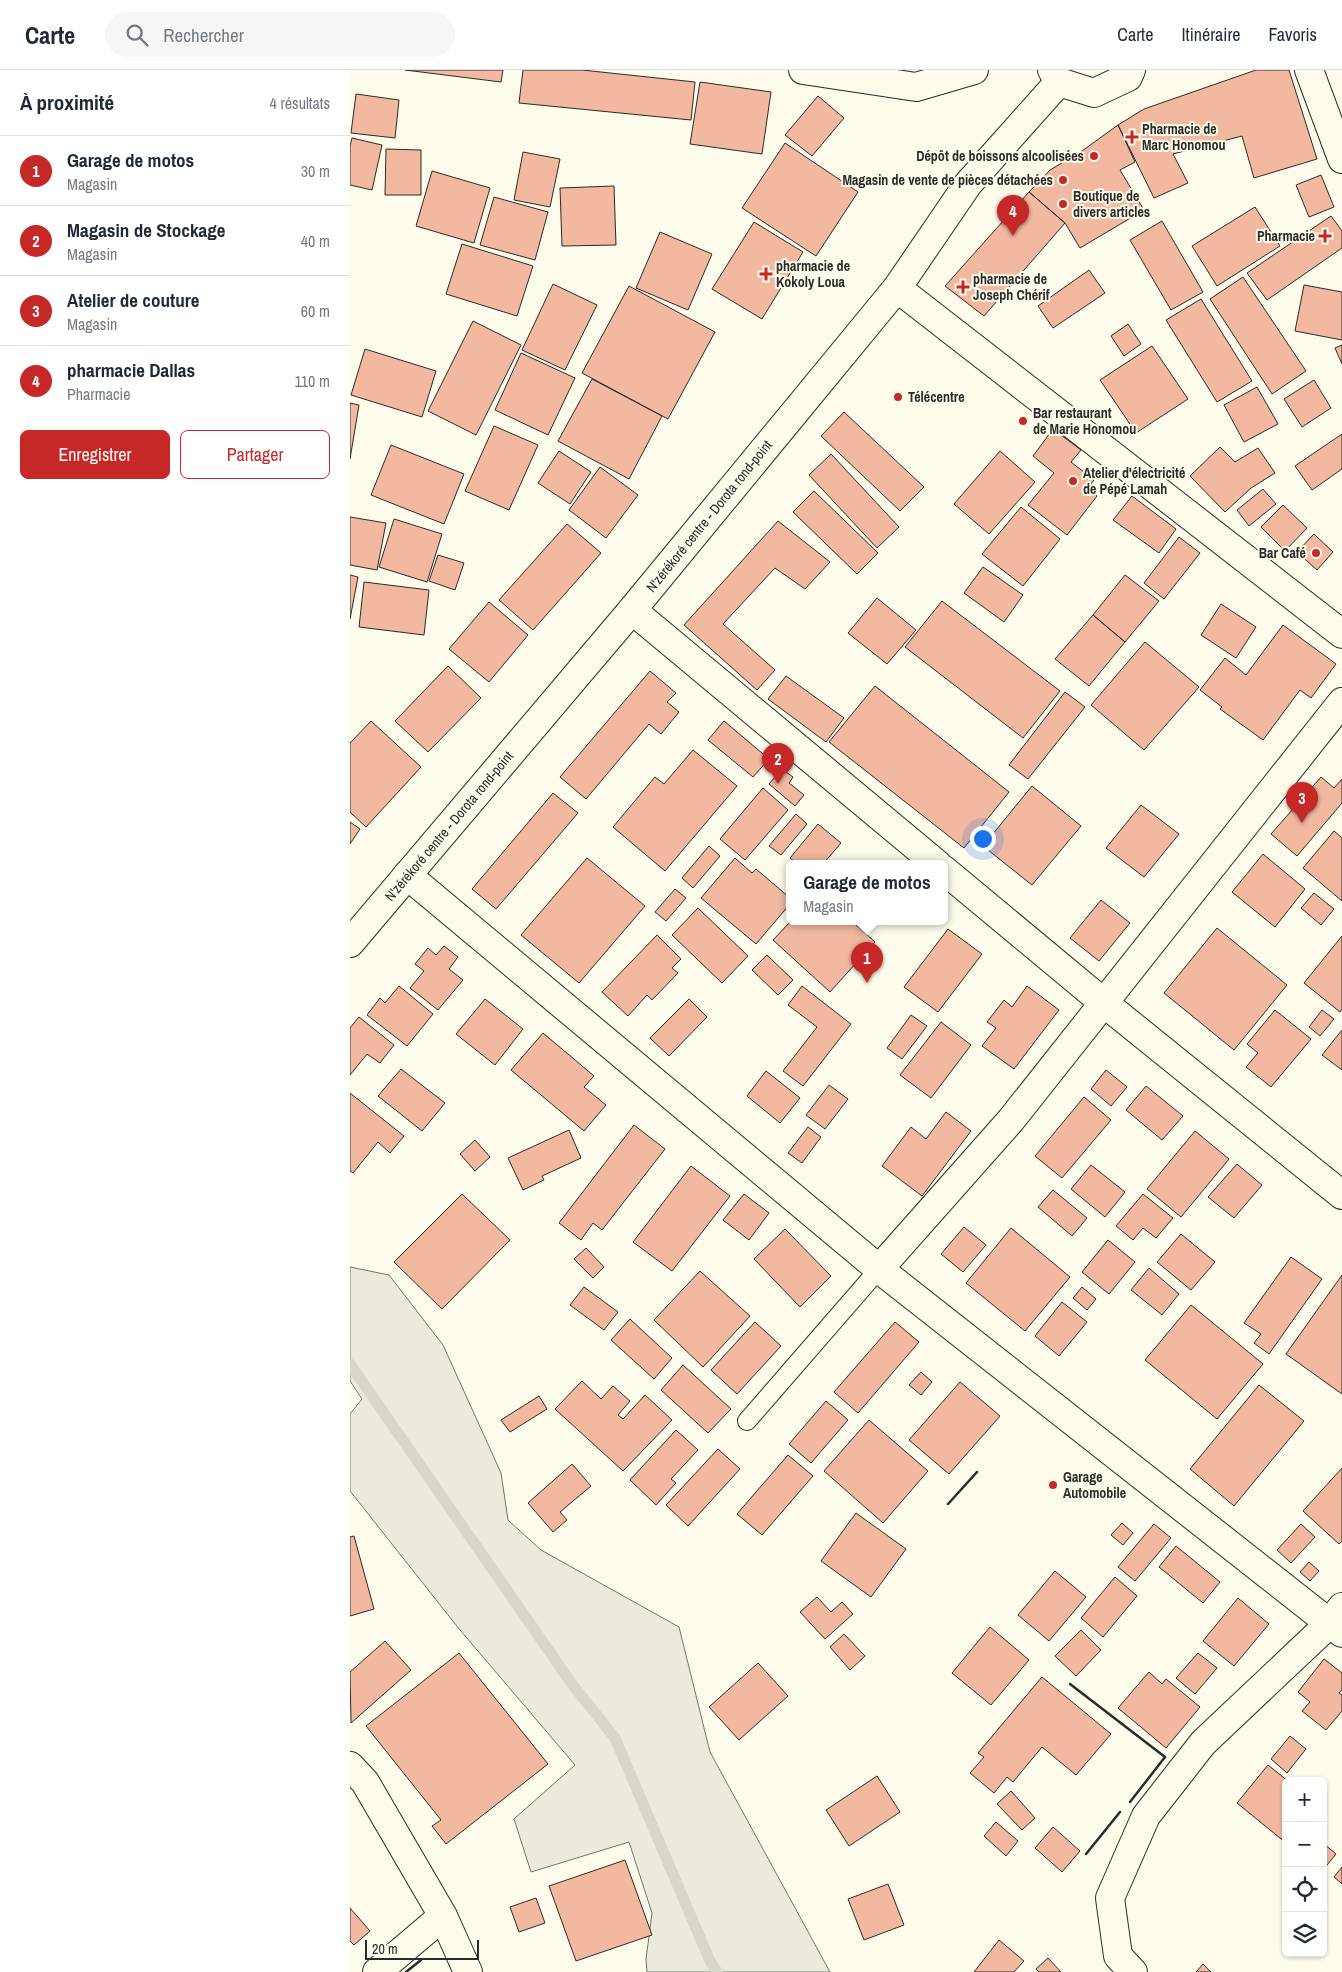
<!DOCTYPE html>
<html lang="fr">
<head>
<meta charset="utf-8">
<style>
  body { margin:0; font-family:"Archivo Narrow",sans-serif; background:#f6f6f7; color:#1f2937 }
  .controls { position:absolute; right:15px; bottom:15px; display:grid; overflow:hidden; border-radius:8px; box-shadow:0 1px 4px #0004 }
  .controls button { width:45px; height:45px; display:grid; place-items:center; padding:0; border:0; border-bottom:1px solid #e0e1e3; background:#fff; color:#1f2937; font:25px sans-serif }
  .scale { position:absolute; left:15px; bottom:12px; width:114px; box-sizing:border-box; padding-left:5px; border:2px solid #2b2b2b; border-top:0; font-size:14px; line-height:18px; white-space:nowrap; color:#2b2b2b; -webkit-text-stroke:4px #fdfbea; paint-order:stroke }
  .you { position:absolute; left:632px; top:768px; width:18px; height:18px; margin:-12px; border:4px solid #fff; border-radius:50%; background:#1a73e8; box-shadow:0 0 0 8px #1a73e833 }
  .badge { display:grid; place-items:center; width:32px; height:32px; border-radius:50%; background:#c62828; color:#fff; font-size:16px; font-weight:700 }
  .pin { position:absolute; translate:-50% -41px; filter:drop-shadow(0 1px 2px #0008) }
  .pin::after { content:''; position:absolute; top:26px; width:18px; height:15px; background:inherit; clip-path:polygon(0 0,100% 0,50% 100%) }
  .popup { position:absolute; left:436px; top:790px; width:162px; height:65px; box-sizing:border-box; display:grid; place-content:center; border-radius:8px; background:#fff; filter:drop-shadow(0 1px 4px #0005); font-size:16px; white-space:nowrap; color:#747a83 }
  .popup b { font-size:19px; color:#1f2937 }
  .popup::after { content:''; position:absolute; left:50%; top:100%; margin-left:-10px; border:10px solid transparent; border-top-color:#fff }
  .list { margin:0; padding:0; list-style:none }
  h2 { display:flex; justify-content:space-between; align-items:center; height:65px; margin:0; padding:0 20px; font-size:21px }
  h2 small { font-size:16px; font-weight:400; color:#747a83 }
  .list li { display:grid; grid-template-columns:32px 1fr auto; gap:15px; align-items:center; box-sizing:border-box; height:70px; padding:0 20px; border-top:1px solid #e0e1e3 }
  .list b { display:block; font-size:19px; white-space:nowrap }
  .list p { margin:0; font-size:16px; white-space:nowrap; color:#747a83 }
  .list em { font-size:16px; font-style:normal; color:#747a83 }
  .actions { display:flex; gap:10px; padding:15px 20px }
  .actions a { flex:1; padding:11px 0; border:1px solid #c62828; border-radius:8px; text-align:center; font-size:18px; color:#c62828 }
  .actions .main { background:#c62828; color:#fff }
  .icon { flex:none; width:28px; height:28px; fill:none; stroke:currentColor; stroke-width:2; stroke-linecap:round; stroke-linejoin:round }
  .map { position:relative; flex:none; width:992px; height:1902px; overflow:hidden }
  header { display:flex; align-items:center; gap:30px; box-sizing:border-box; height:70px; padding:0 25px; background:#fff; border-bottom:1px solid #e0e1e3 }
  header strong { font-size:24px }
  nav { display:flex; gap:28px; margin-inline-start:auto; font-size:18px }
  .search { width:350px; height:45px; background:#f6f6f7; display:flex; align-items:center; gap:12px; box-sizing:border-box; padding:0 18px; border-radius:28px; color:#747a83; font-size:19px }
  main { display:flex }
  aside { flex:1; background:#fff }
  .map>svg:first-child { display:block }
</style>
</head>
<body>
<header>
<strong>Carte</strong>
<div class="search"><svg class="icon" aria-label="search" viewBox="0 0 24 24"><circle cx="10" cy="10" r="6"/><path d="M15 15l6 6"/></svg>Rechercher</div>
<nav><a>Carte</a><a>Itinéraire</a><a>Favoris</a></nav>
</header>
<main>
<aside>
<h2>À proximité<small>4 résultats</small></h2>
<ul class="list">
<li><span class="badge">1</span><div><b>Garage de motos</b><p>Magasin</p></div><em>30 m</em></li>
<li><span class="badge">2</span><div><b>Magasin de Stockage</b><p>Magasin</p></div><em>40 m</em></li>
<li><span class="badge">3</span><div><b>Atelier de couture</b><p>Magasin</p></div><em>60 m</em></li>
<li><span class="badge">4</span><div><b>pharmacie Dallas</b><p>Pharmacie</p></div><em>110 m</em></li>
</ul>
<div class="actions"><a class="main">Enregistrer</a><a>Partager</a></div>
</aside>
<div class="map">
<svg width="992" height="1902" viewBox="0 0 992 1902">
  <rect width="100%" height="100%" fill="#fdfbea"/>
  <!-- green -->
  <path fill="#ecebdb" stroke="#74746e" d="M0,1197l39,8 54,70 58,128 7,47 33,30 138,77 31,125 120,220h-183l-1,-13 6,-46 -23,-71 -98,30 -17,-53 61,-54 -115,-135 -110,-139v-77l12,-15 -12,-18z"/>
  <g fill="none" stroke-linecap="round" stroke-linejoin="round">
    <!-- stream -->
    <path stroke="#d8d7c9" stroke-width="11" d="M0,1294l222,320 43,54 95,223 7,11"/>
  </g>
  <!-- building -->
  <path fill="#f2b8a0" stroke="#2b2b2b" d="M55,0h98l-2,12z
    M173,0h59l113,12 -4,38 -172,-17z
    M906,0h33l28,89 -63,19 -12,-42 -69,18 15,29 -34,15 -36,-73 26,-16z
    M350,12l71,10 -9,62 -72,-10z
    M6,24l43,6 -4,38 -44,-5z
    M468,26l26,22 -32,38 -27,-21z
    M768,55l17,37 -15,8 24,40 -64,38 -15,-25 -36,-31 21,-22 32,-19z
    M2,68l30,7 -10,45 -22,-5v-39z
    M435,73l73,49 -42,64 -74,-48z
    M36,79l35,1v45h-36z
    M173,82l37,7 -10,48 -36,-7z
    M82,101l58,17 -16,55 -58,-17z
    M971,105l13,32 -25,10 -13,-32z
    M264,116l2,59 -54,1 -2,-58z
    M679,122l36,31 -81,93 -39,-30z
    M144,127l54,15 -13,48 -55,-15z
    M905,137l25,39 -63,40 -25,-40z
    M981,146l11,15v17l-75,52 -20,-27z
    M812,151l41,71 -32,18 -41,-70z
    M404,152l49,30 -41,67 -50,-30z
    M310,162l52,22 -24,56 -52,-22z
    M112,174l71,22 -16,50 -71,-22z
    M739,200l16,23 -52,35 -15,-22z
    M893,207l63,94 -34,23 -62,-95z
    M203,214l44,21 -32,65 -43,-20z
    M954,215l38,7v48l-47,-9z
    M279,216l86,46 -47,87 -86,-46z
    M851,229l51,82 -35,21 -51,-82z
    M123,251l48,24 -45,90 -48,-24z
    M778,254l13,20 -17,12 -13,-20z
    M992,275v19l-7,-16z
    M802,276l36,53 -52,34 -36,-53z
    M15,279l71,22 -14,46 -71,-22z
    M171,283l54,25 -27,57 -53,-25z
    M242,309l70,37 -33,63 -71,-38z
    M964,310l17,28 -29,19 -18,-28z
    M907,317l21,37 -34,18 -20,-37z
    M0,333l9,2 -9,54z
    M494,342l80,75 -24,24 -79,-75z
    M144,356l44,19 -29,65 -44,-19z
    M703,359l28,21 -10,12 23,18 -7,9 10,7 -30,39 -39,-30 26,-32 -21,-17z
    M992,364v35l-30,21 -17,-24z
    M41,375l73,29 -20,50 -73,-29z
    M870,377l15,15 23,-14 17,25 -24,15 -26,24 -35,-36z
    M209,381l32,21 -21,32 -32,-21z
    M650,381l35,31 -46,52 -35,-30z
    M481,384l68,73 -22,21 -68,-73z
    M250,397l38,28 -32,43 -37,-28z
    M913,419l13,15 -27,22 -12,-16z
    M464,421l64,62 -21,21 -64,-62z
    M782,426l44,33 -17,24 -46,-33z
    M933,435l24,23 -22,23 -24,-24z
    M671,437l39,32 -37,47 -41,-32z
    M0,447l36,6 -9,47 -27,-5z
    M44,449l48,15 -15,48 -48,-15z
    M428,451l52,41 -25,27 -30,-21 -52,56 52,46 -18,20 -73,-65z
    M217,454l34,29 -68,77 -34,-30z
    M964,464l19,18 -16,18 -20,-18z
    M829,467l21,16 -36,46 -20,-16z
    M88,485l26,8 -9,27 -26,-9z
    M633,497l40,28 -19,27 -40,-29z
    M0,505l8,2 -8,42z
    M775,505l34,26 -34,41 -32,-27z
    M14,512l65,8 -5,45 -65,-8z
    M527,528l39,32 -29,34 -39,-31z
    M592,531l118,90 -37,47 -118,-91z
    M139,532l39,33 -39,47 -40,-33z
    M871,534l35,23 -20,31 -35,-23z
    M743,545l32,27 -36,44 -34,-27z
    M933,555l53,39 -25,34 -11,-8 -37,50 -43,-31 2,-2 -22,-17 25,-32 21,17z
    M795,572l54,45 -55,63 -53,-45z
    M98,596l33,32 -53,54 -33,-31z
    M300,601l26,22 -9,9 12,10 -18,22 -12,-10 -63,75 -26,-22z
    M436,606l58,42 -18,24 -58,-43z
    M525,616l134,106 -45,56 -135,-106z
    M715,622l20,15 -57,72 -19,-14z
    M21,651l50,46 -55,60 -16,-15v-69z
    M374,651l45,38 -16,18 -45,-37z
    M343,680l44,36 -72,85 -52,-44 42,-50 9,7z
    M432,699l11,8 -4,6 15,12 -9,11 -26,-22z
    M971,707l13,11 8,-9v24l-45,53 -26,-22z
    M682,716l49,40 -49,59 -49,-39z
    M413,718l25,22 -43,50 -25,-21z
    M203,723l25,20 -82,96 -24,-20z
    M791,735l38,29 -35,43 -38,-29z
    M446,744l11,10 -26,31 -12,-9z
    M0,752l10,7 -10,15z
    M468,754l23,19 -18,21h-25l-8,-6z
    M984,761l8,7v63l-39,-33z
    M359,776l11,10 -27,32 -11,-10z
    M913,784l42,35 -30,38 -43,-35z
    M237,788l58,48 -66,77 -58,-48z
    M385,788l17,15 4,-4 34,29v6l-34,40 -55,-46z
    M325,819l11,9 -20,23 -11,-9z
    M964,823l20,16 -13,16 -20,-17z
    M751,830l29,23 -31,38 -29,-23z
    M348,838l50,48 -26,27 -50,-48z
    M440,852h68l-2,3 19,17 -45,50 -57,-52z
    M867,858l70,57 -53,65 -70,-57z
    M598,859l34,25 -44,58 -34,-25z
    M307,865l24,24 -9,9 6,5 -26,27 -5,-5 -19,21 -26,-24z
    M992,866v73l-2,3 -36,-29z
    M94,876l14,11 -9,12 14,11 -25,30 -28,-22 14,-17 -9,-7 13,-16 8,7z
    M417,885l26,25 -15,15 -26,-25z
    M49,916l34,28 -26,32 -40,-31 13,-17 5,5z
    M452,916l49,38 -48,62 -20,-15 34,-44 -29,-22z
    M677,916l32,24 -45,59 -32,-23 14,-18 -9,-6 17,-22 8,7z
    M135,929l38,30 -28,36 -39,-31z
    M339,929l18,18 -38,39 -19,-18z
    M925,940l36,29 -40,48 -25,-20 12,-14 -11,-9z
    M972,940l12,9 -14,17 -11,-9z
    M561,945l16,11 -25,33 -15,-11z
    M9,947l35,28 -14,18 -13,-9 -17,21v-47z
    M591,952l30,23 -40,53 -31,-23z
    M992,960v40l-20,-15z
    M193,963l51,43 -10,11 22,18 -22,26 -73,-61z
    M51,999l44,34 -23,28 -44,-35z
    M756,1000l21,17 -16,19 -20,-17z
    M416,1001l34,27 -20,25 -33,-27z
    M479,1015l19,14 -23,30 -19,-14z
    M796,1016l37,30 -21,24 -36,-30z
    M0,1023l54,43 -14,17 -12,-11 -25,31 -3,-2z
    M734,1027l27,23 -49,58 -27,-22z
    M596,1042l25,19 -49,65 -40,-30 29,-39 15,12z
    M284,1055l31,24 -63,81 -9,-7 -12,17 -22,-17z
    M458,1057l13,10 -19,26 -14,-10z
    M219,1060l12,28 -39,18 2,4 -21,10 -15,-32z
    M845,1061l34,28 -48,58 -34,-28z
    M125,1070l15,17 -15,14 -15,-17z
    M887,1094l25,21 -28,33 -26,-21z
    M741,1095l34,27 -20,25 -34,-28z
    M341,1096l39,30 -58,75 -39,-29z
    M703,1120l34,28 -15,18 -34,-29z
    M112,1124l48,46 -68,69 -48,-47z
    M394,1124l25,19 -20,27 -26,-20z
    M793,1124l30,24 -17,20 -13,-10 -10,12 -17,-14z
    M614,1157l22,18 -23,27 -22,-18z
    M661,1158l59,49 -45,54 -59,-48z
    M435,1159l46,47 -31,31 -46,-48z
    M831,1164l34,28 -24,28 -34,-28z
    M758,1170l27,22 -26,32 -27,-22z
    M236,1178l18,19 -11,11 -19,-19z
    M941,1187l31,22 -53,75 -15,-11 7,-9 -17,-11z
    M799,1198l30,26 -17,21 -31,-25z
    M350,1201l50,45 -47,51 -49,-47z
    M992,1205v119l-56,-40z
    M234,1217l34,25 -14,18 -34,-25z
    M732,1217l14,12 -9,11 -14,-12z
    M712,1232l25,20 -28,34 -24,-20z
    M841,1235l72,59 -46,55 -72,-59z
    M280,1249l42,39 -18,21 -43,-39z
    M405,1252l26,24 -44,48 -26,-24z
    M545,1252l24,20 -61,71 -24,-21z
    M333,1295l48,44 -23,24 -47,-43z
    M571,1302l11,10 -11,13 -12,-10z
    M232,1311l19,18 12,-13 17,15 -12,14 5,4 22,-24 27,25 -49,51 -68,-62z
    M610,1312l40,34 -51,58 -40,-34z
    M909,1315l45,36 -70,85 -44,-37z
    M189,1326l8,13 -37,23 -9,-12z
    M476,1331l22,19 -37,43 -22,-19z
    M519,1350l59,51 -45,52 -59,-52z
    M326,1360l22,20 -27,29 5,4 -20,22 -26,-25z
    M368,1379l22,20 -52,57 -22,-21z
    M438,1385l25,21 -51,59 -25,-21z
    M222,1394l19,22 -31,26 7,8 -14,12 -25,-29z
    M992,1398v73l-3,3 -36,-33z
    M506,1443l50,36 -35,48 -50,-36z
    M772,1453l11,10 -10,12 -12,-10z
    M804,1454l17,14 -36,43 -17,-14z
    M951,1454l14,13 -24,26 -14,-13z
    M4,1466l20,73 -24,7v-79z
    M826,1476l44,36 -17,21 -44,-36z
    M959,1492l10,9 -9,10 -10,-9z
    M705,1501l31,26 -37,44 -31,-26z
    M765,1507l22,19 -34,41 -22,-19z
    M467,1527l14,15 11,-10 11,12 -28,25 -25,-27z
    M888,1528l31,26 -35,42 -31,-25z
    M640,1557l39,33 -38,45 -39,-32z
    M731,1560l20,20 -25,26 -21,-20z
    M494,1564l21,22 -15,14 -20,-23z
    M35,1571l26,29 -60,53 -1,-51z
    M109,1583l89,111 -102,80 -14,-18 9,-6 -75,-94z
    M848,1583l19,15 -22,26 -19,-16z
    M974,1589l18,14v17l-3,3 3,2v16l-16,19 -24,-19 8,-9 -12,-10z
    M408,1593l30,33 -49,44 -30,-33z
    M799,1602l13,12 4,-5 34,28 -34,41 -48,-40z
    M692,1607l69,57 -35,41 -34,-28 -29,35 -6,-5 -13,16 -24,-20 14,-16 -6,-4z
    M940,1666l16,13 -19,24 -16,-14z
    M918,1695l20,16h-2v62l-49,-40z
    M527,1706l23,36 -51,34 -23,-36z
    M661,1721l24,27 -13,12 -25,-26z
    M646,1752l22,19 -12,15 -22,-20z
    M703,1757l27,24 -18,21 -27,-24z
    M973,1773l13,11 -13,16z
    M275,1790l27,75 -76,26 -27,-75z
    M992,1797v17l-8,-7z
    M538,1814l16,41 -40,15 -16,-41z
    M186,1828l9,25 -26,9 -9,-25z
    M0,1838l20,23 -16,14 -4,-4z
    M649,1870l25,21 -10,11h-40z
    M698,1888l13,14h-22l-3,-3z
    M853,1894l8,8h-15z"/>
  <g fill="none" stroke-linecap="round" stroke-linejoin="round">
    <!-- lane casing -->
    <g stroke="#2b2b2b" stroke-width="20">
      <path id="lane" d="M397,1351l132,-152"/>
    </g>
    <!-- street casing -->
    <g stroke="#2b2b2b" stroke-width="30">
      <path id="street" d="M453,0l113,17 58,-17
        M959,0l33,89
        M547,218l445,346
        M282,540l305,254
        M594,800l160,133 238,192
        M57,805l472,394 463,364
        M529,1199l132,-149 331,-418
        M0,1696l15,16 78,134 25,56
        M27,1902l66,-56
        M783,1902l-15,-16 -8,-58 36,-82 57,-73 126,-119 13,-17"/>
    </g>
    <!-- highway casing -->
    <g stroke="#2b2b2b" stroke-width="30">
      <path id="highway" d="M702,0l7,12 35,11 34,-16 3,-7
        M0,873l282,-333 265,-322 71,-104 91,-102"/>
    </g>
    <!-- lane -->
    <use href="#lane" stroke="#fdfbea" stroke-width="18"/>
    <!-- street -->
    <use href="#street" stroke="#fdfbea" stroke-width="28"/>
    <!-- highway -->
    <use href="#highway" stroke="#fdfbea" stroke-width="28"/>
    <!-- wall -->
    <path stroke="#2b2b2b" stroke-width="2.5" d="M598,1434l29,-32
      M720,1614l95,73 -35,45
      M736,1784l34,-42
      M56,1902l15,-12"/>
  </g>
  <!-- markers -->
  <g fill="#c62828" stroke="#fdfbea" stroke-width="2">
    <path d="M779.5 59.5h5v5h5v5h-5v5h-5v-5h-5v-5h5z"/>
    <circle cx="744" cy="86" r="5"/>
    <circle cx="713" cy="110" r="5"/>
    <circle cx="713" cy="134" r="5"/>
    <path d="M972.5 158.5h5v5h5v5h-5v5h-5v-5h-5v-5h5z"/>
    <path d="M413.5 196.5h5v5h5v5h-5v5h-5v-5h-5v-5h5z"/>
    <path d="M610.5 209.5h5v5h5v5h-5v5h-5v-5h-5v-5h5z"/>
    <circle cx="548" cy="327" r="5"/>
    <circle cx="673" cy="351" r="5"/>
    <circle cx="723" cy="411" r="5"/>
    <circle cx="966" cy="483" r="5"/>
    <circle cx="703" cy="1415" r="5"/>
  </g>
  <g text-anchor="middle" dominant-baseline="central" stroke-width="4" stroke-linejoin="round" paint-order="stroke">
    <!-- poi labels -->
    <g font-size="14" font-weight="bold" fill="#2b2b2b" stroke="#fdfbea" text-anchor="start">
      <text x="792" y="59">Pharmacie de<tspan x="792" dy="16">Marc Honomou</tspan></text>
      <text x="734" y="86" text-anchor="end">Dépôt de boissons alcoolisées</text>
      <text x="703" y="110" text-anchor="end">Magasin de vente de pièces détachées</text>
      <text x="723" y="126">Boutique de<tspan x="723" dy="16">divers articles</tspan></text>
      <text x="965" y="166" text-anchor="end">Pharmacie</text>
      <text x="426" y="196">pharmacie de<tspan x="426" dy="16">Kokoly Loua</tspan></text>
      <text x="623" y="209">pharmacie de<tspan x="623" dy="16">Joseph Chérif</tspan></text>
      <text x="558" y="327">Télécentre</text>
      <text x="683" y="343">Bar restaurant<tspan x="683" dy="16">de Marie Honomou</tspan></text>
      <text x="733" y="403">Atelier d'électricité<tspan x="733" dy="16">de Pépé Lamah</tspan></text>
      <text x="956" y="483" text-anchor="end">Bar Café</text>
      <text x="713" y="1407">Garage<tspan x="713" dy="16">Automobile</tspan></text>
    </g>
    <!-- street labels -->
    <g font-size="14" fill="#2b2b2b" stroke="#fdfbea">
      <text transform="translate(359 446) rotate(-51)">N'zérékoré centre - Dorota rond-point</text>
      <text transform="translate(99 756) rotate(-50)">N'zérékoré centre - Dorota rond-point</text>
    </g>
  </g>
</svg>
<div class="controls">
<button>+</button>
<button>−</button>
<button><svg class="icon" aria-label="locate" viewBox="0 0 24 24"><circle cx="12" cy="12" r="6"/><path d="M12 2v4M12 18v4M2 12h4M18 12h4"/></svg></button>
<button><svg class="icon" aria-label="layers" viewBox="0 0 24 24"><path d="M12 4l9 5-9 5-9-5zM3 14l9 5 9-5"/></svg></button>
</div>
<div class="scale">20 m</div>
<div class="you"></div>
<div class="pin badge" style="left:517px;top:913px">1</div>
<div class="popup"><b>Garage de motos</b>Magasin</div>
<div class="pin badge" style="left:428px;top:714px">2</div>
<div class="pin badge" style="left:952px;top:753px">3</div>
<div class="pin badge" style="left:663px;top:166px">4</div>
</div>
</main>
</body>
</html>
